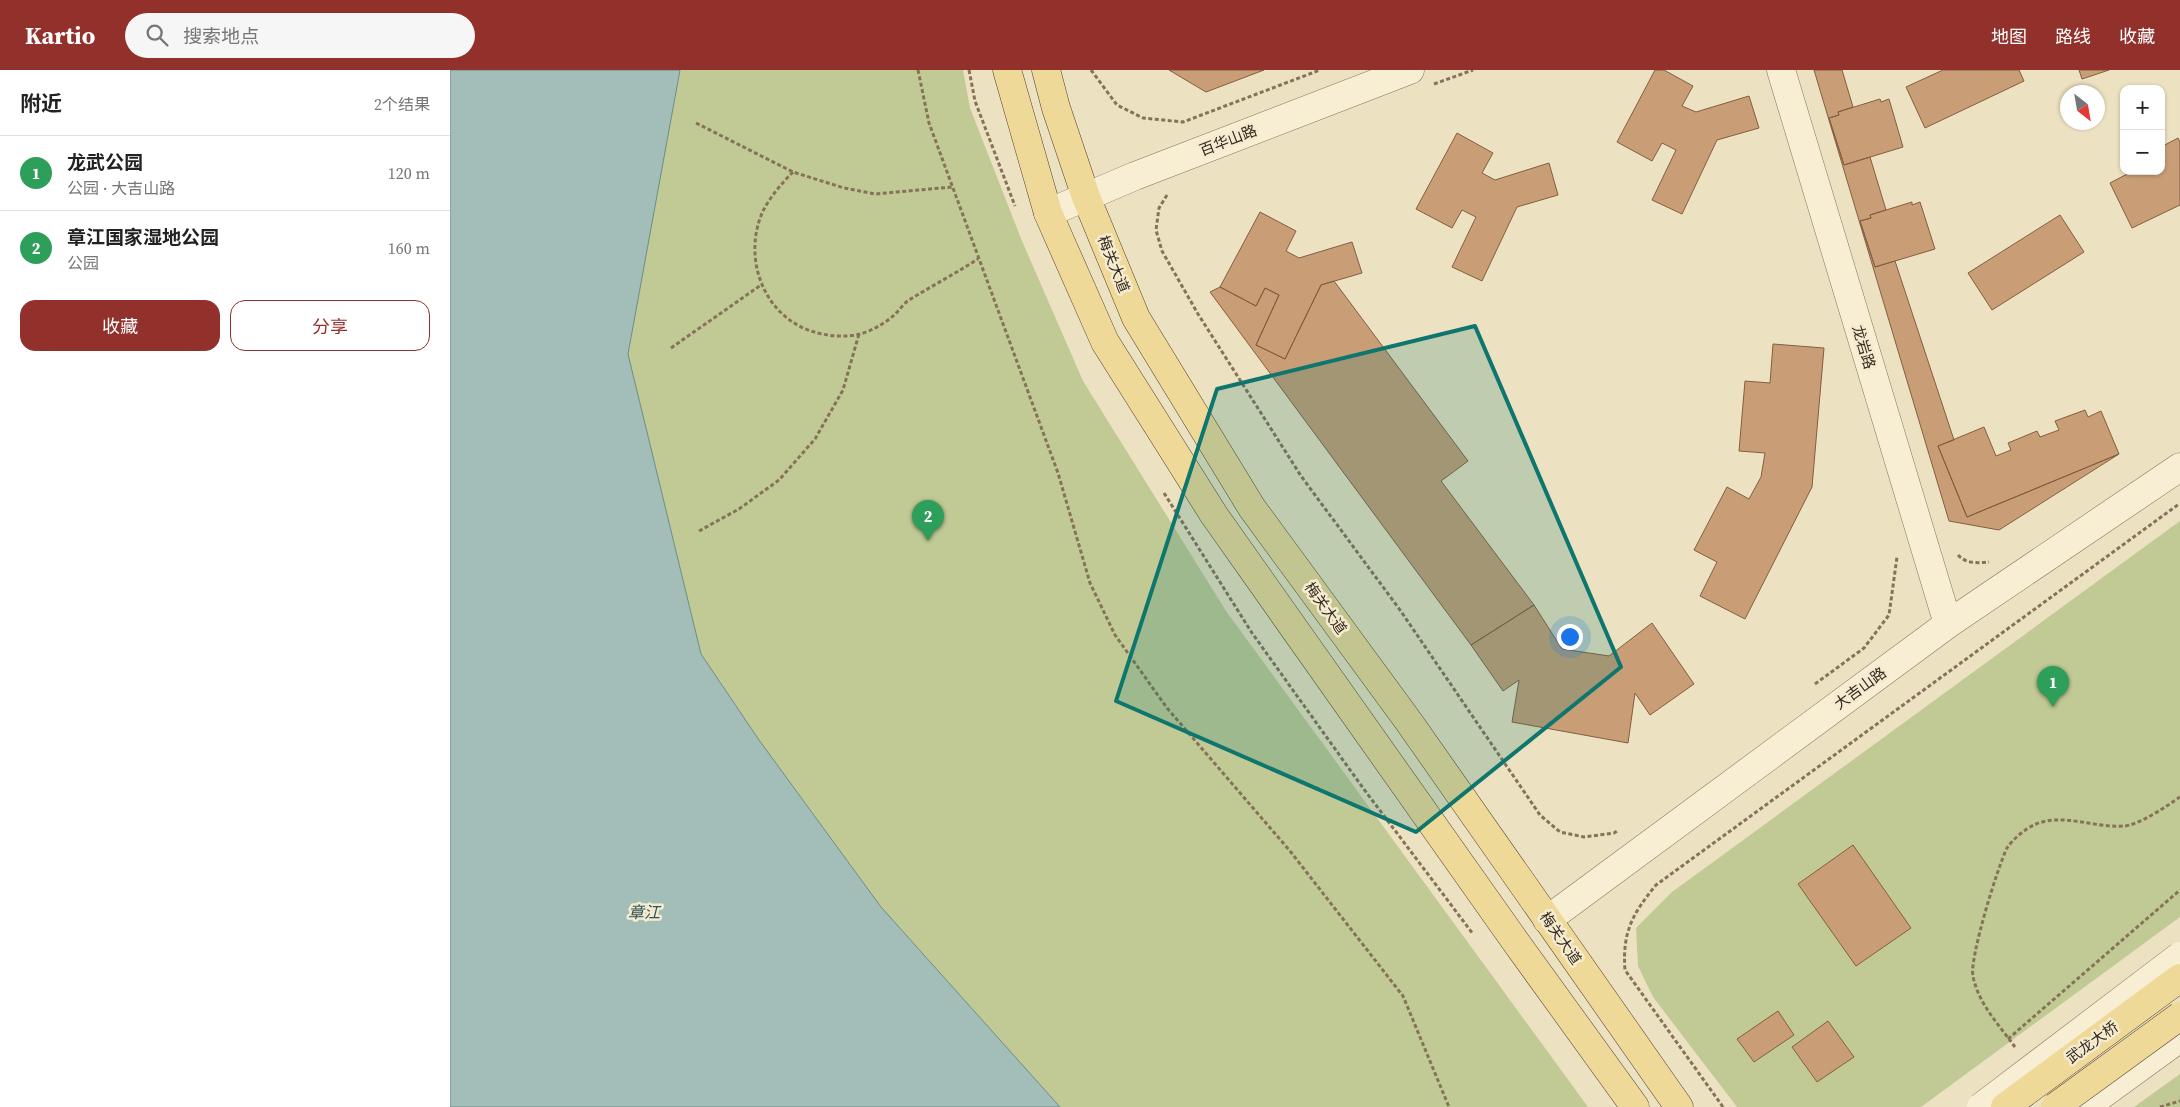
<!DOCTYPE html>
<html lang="zh">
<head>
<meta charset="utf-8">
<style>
  body { margin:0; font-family:"Source Serif 4","Noto Sans SC",serif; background:#f6f6f6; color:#222 }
  .controls { position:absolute; right:15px; top:15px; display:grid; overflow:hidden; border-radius:10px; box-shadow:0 1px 4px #0004 }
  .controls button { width:45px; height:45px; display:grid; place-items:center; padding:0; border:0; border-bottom:1px solid #e0e0e0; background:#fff; color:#222; font:25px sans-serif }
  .compass { position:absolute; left:1610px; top:15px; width:45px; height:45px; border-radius:50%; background:#fff; box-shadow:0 1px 4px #0004; rotate:149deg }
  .you { position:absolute; left:1119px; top:566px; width:18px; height:18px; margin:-12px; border:4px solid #fff; border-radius:50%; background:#1a73e8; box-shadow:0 0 0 8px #1a73e833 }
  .badge { display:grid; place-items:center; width:32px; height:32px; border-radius:50%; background:#92302b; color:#fff; font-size:16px; font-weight:700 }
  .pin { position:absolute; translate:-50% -41px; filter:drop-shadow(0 1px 2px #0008) }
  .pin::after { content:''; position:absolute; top:26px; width:18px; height:15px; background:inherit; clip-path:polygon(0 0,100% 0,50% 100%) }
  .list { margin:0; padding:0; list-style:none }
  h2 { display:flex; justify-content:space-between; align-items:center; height:65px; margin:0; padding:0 20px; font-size:21px }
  h2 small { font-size:16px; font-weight:400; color:#767676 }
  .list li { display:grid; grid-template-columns:32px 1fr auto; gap:15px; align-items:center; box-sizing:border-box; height:75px; padding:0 20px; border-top:1px solid #e0e0e0 }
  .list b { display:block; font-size:19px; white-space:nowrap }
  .list p { margin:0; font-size:16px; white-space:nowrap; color:#767676 }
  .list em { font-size:16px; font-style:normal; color:#767676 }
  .actions { display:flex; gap:10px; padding:15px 20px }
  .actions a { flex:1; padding:11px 0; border:1px solid #92302b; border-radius:15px; text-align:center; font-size:18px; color:#92302b }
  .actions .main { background:#92302b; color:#fff }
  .icon { flex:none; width:28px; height:28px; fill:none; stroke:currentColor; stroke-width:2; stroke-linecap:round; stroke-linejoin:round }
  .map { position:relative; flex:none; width:1730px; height:1037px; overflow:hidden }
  header { display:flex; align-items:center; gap:30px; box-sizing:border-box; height:70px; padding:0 25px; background:#92302b; color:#fff }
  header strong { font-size:24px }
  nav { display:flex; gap:28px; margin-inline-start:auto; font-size:18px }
  .search { width:350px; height:45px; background:#f6f6f6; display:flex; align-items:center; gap:12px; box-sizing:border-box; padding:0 18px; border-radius:28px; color:#767676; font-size:19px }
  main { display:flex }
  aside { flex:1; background:#fff }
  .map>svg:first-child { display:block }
</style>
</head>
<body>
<header>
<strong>Kartio</strong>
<div class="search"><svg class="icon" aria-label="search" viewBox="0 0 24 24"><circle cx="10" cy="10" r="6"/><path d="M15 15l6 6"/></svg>搜索地点</div>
<nav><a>地图</a><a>路线</a><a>收藏</a></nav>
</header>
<main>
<aside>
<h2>附近<small>2个结果</small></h2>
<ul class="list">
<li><span class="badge" style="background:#2e9e5b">1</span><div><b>龙武公园</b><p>公园 · 大吉山路</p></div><em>120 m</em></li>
<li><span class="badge" style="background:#2e9e5b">2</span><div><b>章江国家湿地公园</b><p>公园</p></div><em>160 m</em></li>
</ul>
<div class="actions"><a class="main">收藏</a><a>分享</a></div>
</aside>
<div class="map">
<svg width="1730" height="1037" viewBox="0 0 1730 1037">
  <rect width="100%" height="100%" fill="#ece1c1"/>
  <!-- green -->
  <path fill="#c1ca95" d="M230,0h283l7,38 52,133 61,140 143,230 362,496h-528l-179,-200 -122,-167 -58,-86 -73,-300z
    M1730,451v396l-259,190h-184l-84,-110 -15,-31 -2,-38 36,-36z
    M1730,1004v33h-46z"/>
  <!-- water -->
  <path fill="#a3beb8" stroke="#6b8c85" d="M0,0h230l-52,284 73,300 58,86 122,167 179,200h-610z"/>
  <!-- building -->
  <path fill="#c99e77" stroke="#835e40" d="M719,0h95l-58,22z
    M1205,0h9l29,16 -11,20 14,6 53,-16 10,32 -42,12 -35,74 -30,-14 24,-50 -14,-7 -10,18 -35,-19z
    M1364,0h28l11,37 -15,5 1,3 -10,3 15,47 26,-8 16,53 -16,5 1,3 -11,3 15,46 20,-6 59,179 -16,6 29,71 152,-63 -120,76 -50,-9z
    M1493,0h76l5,11 -99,47 -19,-41z
    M1629,0h30l-27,9z
    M1430,29l1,3 8,-3 14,48 -59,18 -15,-47 10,-3 -1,-3z
    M1007,63l36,20 -11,20 13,7 54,-17 9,32 -41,12 -35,74 -30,-14 24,-50 -14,-7 -10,18 -36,-19z
    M1728,68l2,4v63l-48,23 -22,-45 23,-12h28v-24z
    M1462,132v3l8,-3 15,47 -60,18 -15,-46 11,-3 -1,-3z
    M810,142l36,19 -10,20 13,7 53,-16 10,31 -41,12 -36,74 -29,-14 23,-50 -14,-7 -9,18 -36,-19z
    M1610,145l24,37 -92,58 -24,-37z
    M884,211l134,180 -27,20 93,124 -63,40 -261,-353 10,-5 36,19 9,-18 14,7 -23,50 29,14 36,-74z
    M1323,274l51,4 -12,139 -67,132 -45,-23 17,-34 -23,-12 33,-63 22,12 12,-22 4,-24 -26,-2 6,-70 25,2z
    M1635,340l3,7 13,-6 18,43 -152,63 -29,-71 46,-19 12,29 15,-6 -3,-7 29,-12 3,6 19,-7 -4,-9z
    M1084,535l28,44 47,7 43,-33 42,61 -44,31 -15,-22 -7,50 -116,-21 7,-42 -16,11 -32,-46z
    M1403,775l58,83 -55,38 -58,-82z
    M1328,941l16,24 -40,27 -17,-23z
    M1378,951l26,36 -37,25 -25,-35z"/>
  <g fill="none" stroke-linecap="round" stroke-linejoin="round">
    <!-- minor casing -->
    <g stroke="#857359" stroke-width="29">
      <path id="minor" d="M1331,0l167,554
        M598,143l87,-37 275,-106
        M1097,850l401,-296 232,-157
        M1635,1037l95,-69"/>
    </g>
    <!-- major casing -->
    <g stroke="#52412d" stroke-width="29">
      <path id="major" d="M557,0l41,143 57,129 109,173 301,426 120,166
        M596,0l10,38 30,89 50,121 116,190 157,214 270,385"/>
    </g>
    <!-- path -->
    <path stroke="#857359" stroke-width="3" stroke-dasharray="4 2.5" stroke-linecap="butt" d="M468,0l11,53 129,350 32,110 25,52 52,73 123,143 113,145 46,111
      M519,0l6,31 40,105
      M641,0l26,35 26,13 40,4 137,-52
      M984,14l39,-14
      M246,53l97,49 51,16 31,6 77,-7
      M343,102c-11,11 -23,25 -30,39 -21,46 0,104 48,120 15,5 33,7 49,3 11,-3 24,-10 33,-18 6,-5 10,-12 16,-16 23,-14 47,-27 69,-41
      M717,125l-8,13 -3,22 6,21 36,63 103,162 99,134 140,205 20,17 24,5 30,-4 3,-2
      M221,278l90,-63
      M714,423l88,140 111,155 110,146
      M249,461l40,-22 40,-29 36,-41 28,-49 16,-56
      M1508,485c8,9 20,8 31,7
      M1365,614l49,-36 25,-33 8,-58
      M1558,969l172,-149
      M1565,977c-16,-22 -37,-44 -42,-71 -4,-17 25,-110 34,-128 6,-9 19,-20 29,-24 28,-11 58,4 87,2 15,0 44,-20 57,-29
      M1273,1037l-98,-137c-3,-38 8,-57 31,-85l523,-381
      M1710,1037l20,-6"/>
    <!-- minor -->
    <use href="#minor" stroke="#f7eed3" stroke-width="28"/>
    <!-- major -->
    <use href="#major" stroke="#efd999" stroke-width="28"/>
    <!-- minor-bridge casing -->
    <g stroke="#857359" stroke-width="29" stroke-linecap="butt">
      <path id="minor-bridge" d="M1531,1037l199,-151"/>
    </g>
    <!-- major-bridge casing -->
    <g stroke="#52412d" stroke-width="29" stroke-linecap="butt">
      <path id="major-bridge" d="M1555,1037l175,-129
        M1605,1037l125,-91"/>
    </g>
    <!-- minor-bridge -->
    <use href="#minor-bridge" stroke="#f7eed3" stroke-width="28"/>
    <!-- major-bridge -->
    <use href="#major-bridge" stroke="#efd999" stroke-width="28"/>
  </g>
  <!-- marked area -->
  <path fill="#0f766e" fill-opacity="0.2" stroke="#0f766e" stroke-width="4" stroke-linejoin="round" d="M1025,256l146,341 -205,165 -300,-131 101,-312z"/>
  <g text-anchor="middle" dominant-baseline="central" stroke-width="5" stroke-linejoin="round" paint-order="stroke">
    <!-- street labels -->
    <g font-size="15" fill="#352a1d" stroke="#f4ebd0">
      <text transform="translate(778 70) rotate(-21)">百华山路</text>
      <text transform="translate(664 194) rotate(68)">梅关大道</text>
      <text transform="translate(1414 277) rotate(73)">龙岩路</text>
      <text transform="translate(876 538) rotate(54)">梅关大道</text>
      <text transform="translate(1410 618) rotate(-36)">大吉山路</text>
      <text transform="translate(1111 868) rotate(55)">梅关大道</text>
      <text transform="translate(1642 972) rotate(-36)">武龙大桥</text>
    </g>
    <!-- water labels -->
    <g font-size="16" font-style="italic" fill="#2d5454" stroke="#f4ebd0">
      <text x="194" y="842">章江</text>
    </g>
  </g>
</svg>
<div class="controls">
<button>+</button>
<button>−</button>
</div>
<svg class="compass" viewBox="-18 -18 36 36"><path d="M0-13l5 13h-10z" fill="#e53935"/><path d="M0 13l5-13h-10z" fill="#767676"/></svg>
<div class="you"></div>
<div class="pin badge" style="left:1603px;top:637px;background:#2e9e5b">1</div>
<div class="pin badge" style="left:478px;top:471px;background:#2e9e5b">2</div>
</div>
</main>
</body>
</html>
